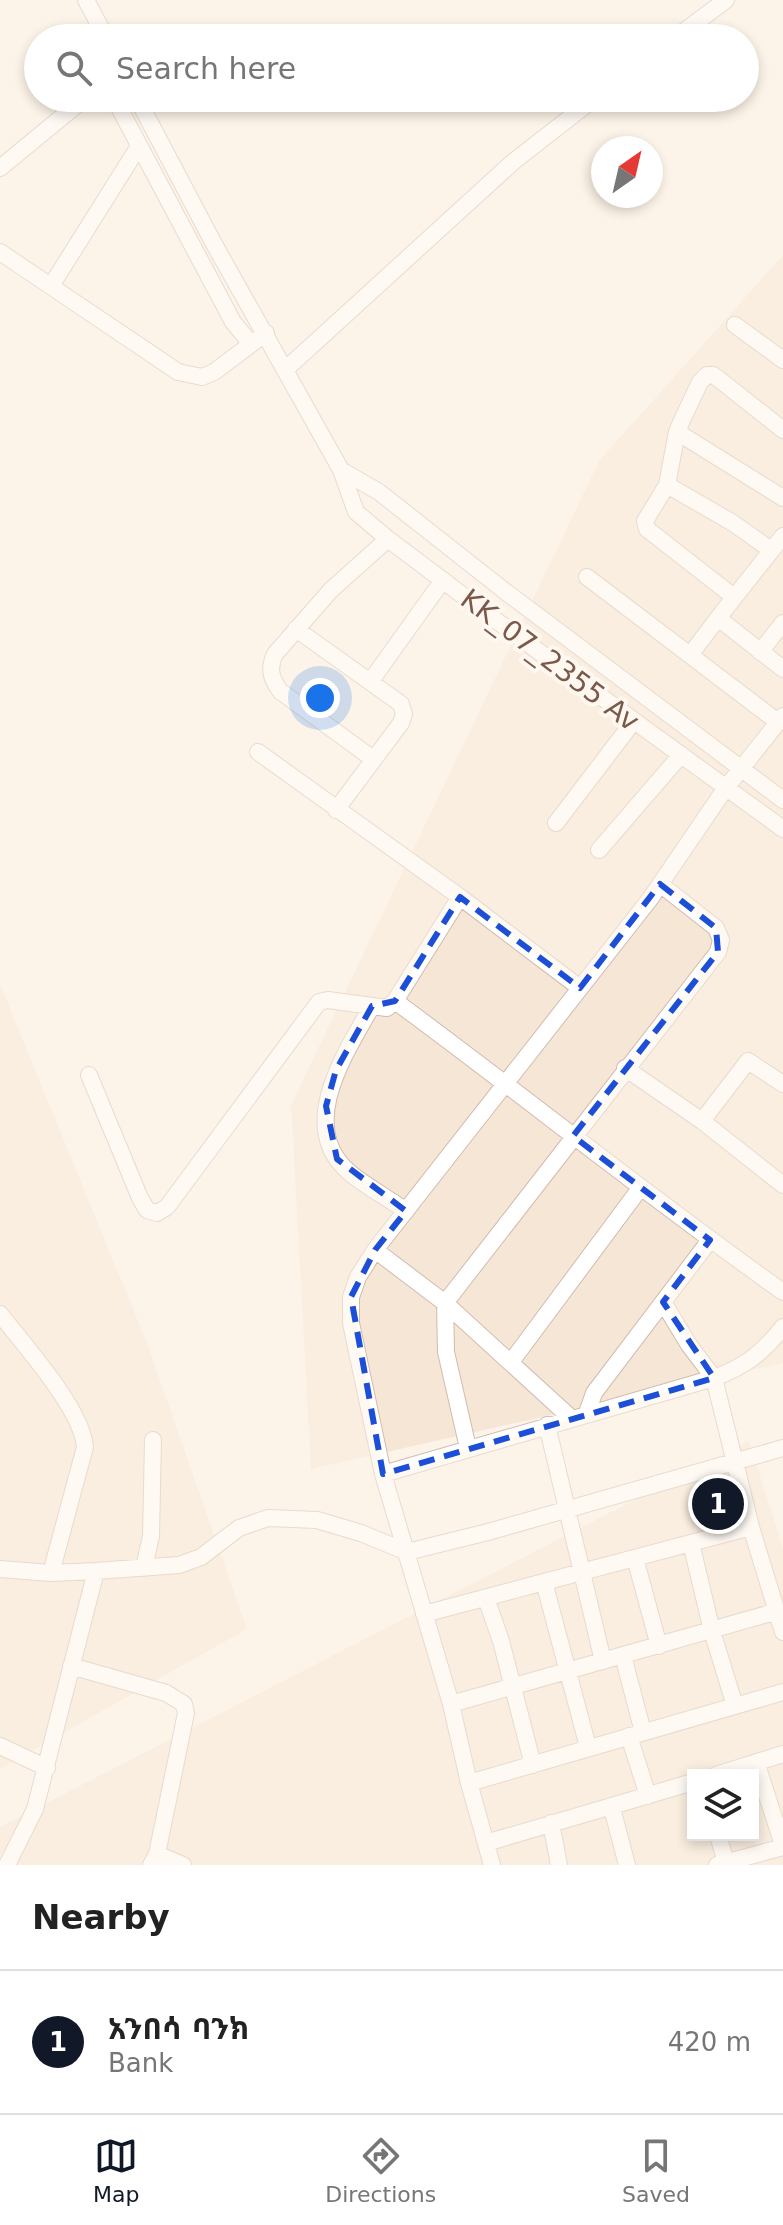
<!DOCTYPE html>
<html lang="en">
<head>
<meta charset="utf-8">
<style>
  body { margin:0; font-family:"DejaVu Sans","Noto Sans Ethiopic",sans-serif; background:#f2f2f2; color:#222 }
  .controls { position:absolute; right:24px; bottom:24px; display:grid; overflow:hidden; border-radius:0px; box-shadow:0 4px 12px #0003 }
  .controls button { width:72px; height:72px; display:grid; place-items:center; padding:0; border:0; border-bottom:2px solid #e0e0e0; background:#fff; color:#222; font:40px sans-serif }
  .compass { position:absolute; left:591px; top:136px; width:72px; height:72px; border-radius:50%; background:#fff; box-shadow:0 4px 12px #0003; rotate:34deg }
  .you { position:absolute; left:320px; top:698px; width:28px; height:28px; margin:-20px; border:6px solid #fff; border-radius:50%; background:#1a73e8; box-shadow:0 0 0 12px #1a73e833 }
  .badge { display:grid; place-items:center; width:52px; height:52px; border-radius:50%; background:#111827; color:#fff; font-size:26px; font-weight:700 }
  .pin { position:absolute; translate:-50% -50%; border:4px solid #fff; box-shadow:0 2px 8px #0006 }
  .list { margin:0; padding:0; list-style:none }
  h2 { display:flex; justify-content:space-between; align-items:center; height:104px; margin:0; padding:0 32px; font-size:34px }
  h2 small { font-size:26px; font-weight:400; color:#767676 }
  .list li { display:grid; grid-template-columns:52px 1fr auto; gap:24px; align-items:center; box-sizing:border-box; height:144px; padding:0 32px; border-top:2px solid #e0e0e0 }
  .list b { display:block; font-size:30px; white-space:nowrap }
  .list p { margin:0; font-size:26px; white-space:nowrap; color:#767676 }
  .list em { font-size:26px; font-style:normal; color:#767676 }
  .icon { flex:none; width:44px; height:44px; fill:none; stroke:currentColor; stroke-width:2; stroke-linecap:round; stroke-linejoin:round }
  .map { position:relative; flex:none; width:783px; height:1865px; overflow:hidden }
  .search { position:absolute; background:#fff; box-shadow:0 4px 12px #0003; left:24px; right:24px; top:24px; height:88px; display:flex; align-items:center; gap:20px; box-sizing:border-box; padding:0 28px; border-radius:44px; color:#767676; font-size:30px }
  .sheet { height:248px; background:#fff }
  nav { display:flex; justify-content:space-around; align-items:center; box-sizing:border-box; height:112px; border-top:2px solid #e0e0e0; background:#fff; font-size:22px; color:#767676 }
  nav a { display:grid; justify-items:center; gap:4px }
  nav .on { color:#111827 }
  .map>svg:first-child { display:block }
</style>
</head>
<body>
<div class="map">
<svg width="783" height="1865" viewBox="0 0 783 1865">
  <rect width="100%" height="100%" fill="#fdf4e9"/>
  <!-- residential -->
  <path fill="#f6e6d6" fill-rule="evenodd" d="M783,255v1108l-472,106 -20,-364 308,-644z
    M0,984l147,359 100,286 -247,140z
    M749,1441l34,107v317h-783v-38zM693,1775h60v60h-60z"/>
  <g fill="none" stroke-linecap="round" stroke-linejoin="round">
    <!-- minor casing -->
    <g stroke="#d1bbad" stroke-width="18">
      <path id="minor" d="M86,0l20,38
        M675,38l51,-38
        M114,98l119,224 18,22
        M137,98l77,146 127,226 15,42 32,27 102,77 293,213
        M0,168l85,-70
        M0,252l178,120 24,5 12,-5 52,-39
        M51,286l88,-140
        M735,325l48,35
        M286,369l227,-207 82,-64
        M677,432l106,66
        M341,470l38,22 127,100 277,208
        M667,485l66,38 38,27
        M783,536l-65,82 65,51
        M587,577l191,145
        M734,597l-87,-68 -2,-8 22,-36 10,-53 6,-14 17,-36 7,-7h6l7,5 63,50
        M296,629l105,75 3,10 -3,9 -65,87
        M760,652l23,-29
        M690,655l28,-37
        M370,682l73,-102
        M258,752l202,145 120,91
        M373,759l-93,-68c-9,-13 -12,-22 -5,-37l56,-64 57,-51
        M556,823l77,-101
        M599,850l81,-94
        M395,1001c130,96 256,197 388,291
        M372,1006c-26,46 -77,121 -22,167 17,14 38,25 56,38
        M625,1068l77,53 81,64
        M89,1075l51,123 7,12 10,3 10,-6 152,-205 9,-2 59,8 8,-7 65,-104
        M702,1121l46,-60 35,23
        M375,1250l70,53 126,115
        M663,1302l26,43 25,33c32,-12 47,-24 69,-51
        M0,1314c24,31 82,95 85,133l-34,126 45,-2
        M511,1362l130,-175
        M587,1413l7,-20 116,-153
        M547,1425l56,236
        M468,1448l-22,-96 -1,-49 273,-351 3,-12 -5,-12 -56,-44
        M383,1474l331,-96 37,149 32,105
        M691,1543l21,88 23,75
        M635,1558l24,88
        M144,1568l7,-32 2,-96
        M0,1569l51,4
        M544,1582l44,165
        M486,1598l15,43 32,124
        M424,1614l327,-87
        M623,1656l20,76
        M71,1666l95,27 18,11 2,9 -29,141 -6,11
        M451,1704l327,-93
        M629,1736l19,60
        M0,1746l47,22
        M756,1762l27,83
        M716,1775l67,-21
        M469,1783l314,-91
        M612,1808l15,57
        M551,1823l8,42
        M718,1835l8,28
        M486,1843l207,-61
        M157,1854l26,11
        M7,1865l28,-56 61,-238 83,-6 22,-8 38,-29 29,-10 49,2 44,13 46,19 81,-20 295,-84
        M492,1865l-23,-82 -18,-79 -68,-230 -32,-151v-26l7,-20 17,-27 275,-351 75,-110 58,-73
        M717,1865l66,-18"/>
    </g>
    <!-- minor -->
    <use href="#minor" stroke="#fff" stroke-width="16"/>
  </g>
  <!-- marked area -->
  <path d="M0 0H783V1865H0ZM660,884l56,44 2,24 -145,184 137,104 -47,62 51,76 -331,96 -32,-177 24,-47 31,-39 -69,-52 -11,-53 10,-36 36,-64 23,-5 65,-104 120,91z" fill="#fdf4e9" fill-opacity=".55" fill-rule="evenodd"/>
  <path fill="none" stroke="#1d4ed8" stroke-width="6" stroke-dasharray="16 10" stroke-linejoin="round" d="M660,884l56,44 2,24 -145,184 137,104 -47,62 51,76 -331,96 -32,-177 24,-47 31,-39 -69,-52 -11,-53 10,-36 36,-64 23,-5 65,-104 120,91z"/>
  <g text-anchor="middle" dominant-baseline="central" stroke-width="8" stroke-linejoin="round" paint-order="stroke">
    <!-- street labels -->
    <g font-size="28" fill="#7a594a" stroke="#fff8f0">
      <text transform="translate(550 660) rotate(37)">KK_07_2355 Av</text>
    </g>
  </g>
</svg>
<div class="controls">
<button><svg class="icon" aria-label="layers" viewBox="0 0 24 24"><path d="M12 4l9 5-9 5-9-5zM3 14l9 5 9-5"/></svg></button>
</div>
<svg class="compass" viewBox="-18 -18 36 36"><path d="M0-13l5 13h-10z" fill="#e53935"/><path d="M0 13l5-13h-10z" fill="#767676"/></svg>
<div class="you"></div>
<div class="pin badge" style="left:718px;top:1504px">1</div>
<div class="search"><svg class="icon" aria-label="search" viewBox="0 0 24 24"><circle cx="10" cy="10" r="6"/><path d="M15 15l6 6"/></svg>Search here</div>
</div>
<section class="sheet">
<h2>Nearby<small></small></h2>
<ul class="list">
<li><span class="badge">1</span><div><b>አንበሳ ባንክ</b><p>Bank</p></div><em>420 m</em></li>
</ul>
</section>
<nav>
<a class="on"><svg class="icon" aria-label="map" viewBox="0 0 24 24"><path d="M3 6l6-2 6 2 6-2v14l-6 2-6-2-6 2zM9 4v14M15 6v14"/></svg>Map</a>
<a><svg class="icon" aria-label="directions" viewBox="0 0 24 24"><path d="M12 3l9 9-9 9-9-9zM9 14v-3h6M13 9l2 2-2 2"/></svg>Directions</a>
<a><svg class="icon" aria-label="saved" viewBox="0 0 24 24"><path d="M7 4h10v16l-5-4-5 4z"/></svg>Saved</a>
</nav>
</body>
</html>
